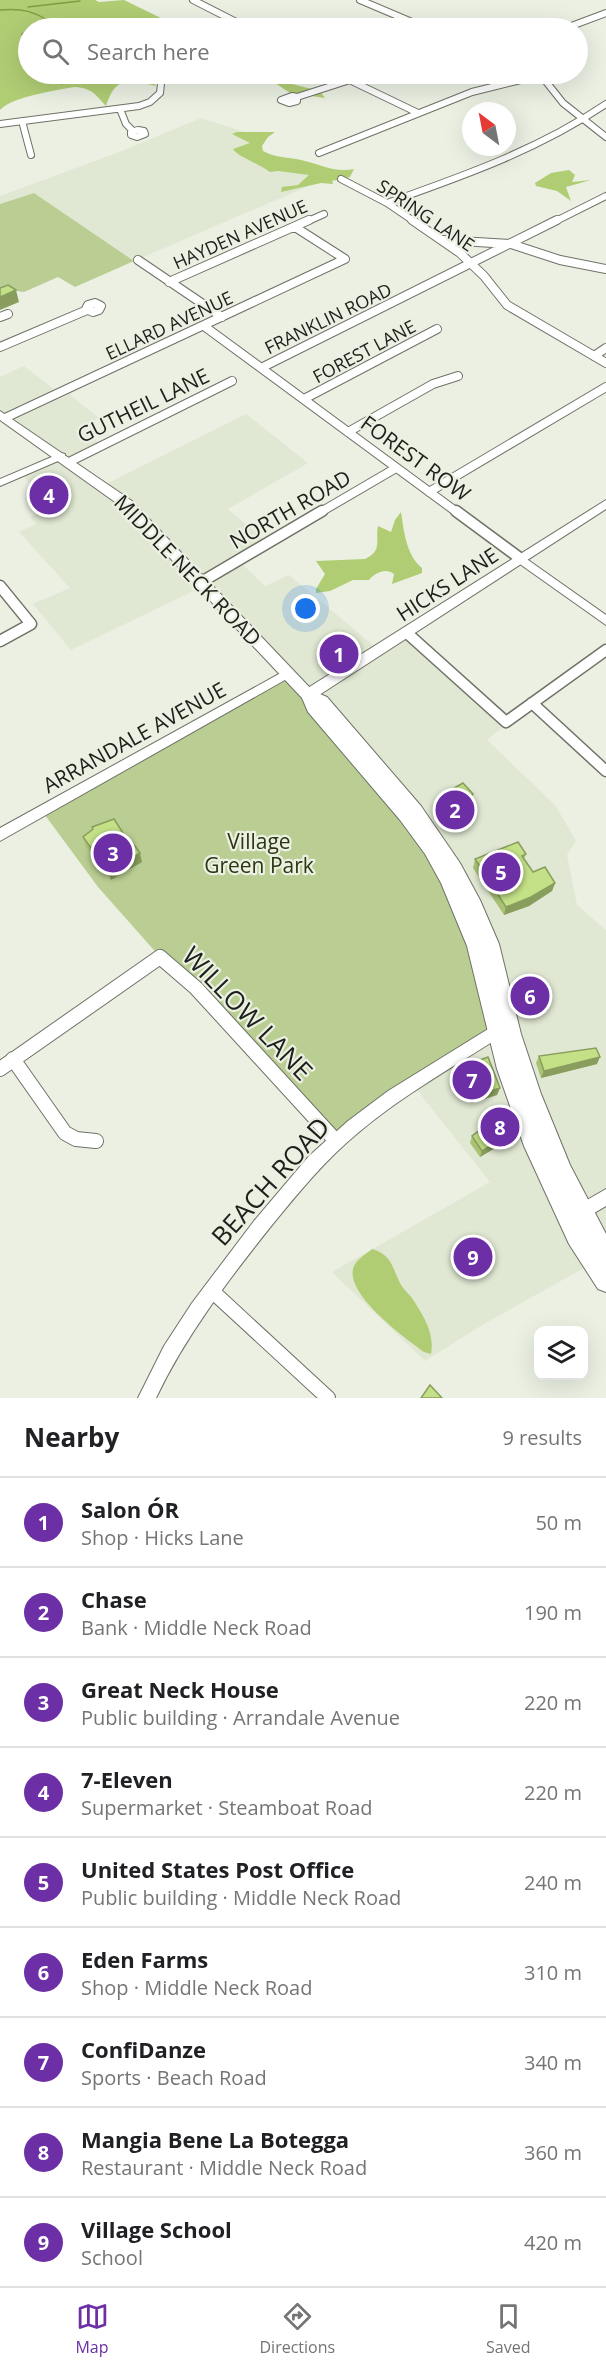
<!DOCTYPE html>
<html lang="en">
<head>
<meta charset="utf-8">
<style>
  body { margin:0; font-family:"Open Sans",sans-serif; background:#f2f2f2; color:#202124 }
  .controls { position:absolute; right:18px; bottom:18px; display:grid; overflow:hidden; border-radius:12px; box-shadow:0 6px 24px #0002 }
  .controls button { width:54px; height:54px; display:grid; place-items:center; padding:0; border:0; border-bottom:2px solid #e0e0e0; background:#fff; color:#202124; font:30px sans-serif }
  .compass { position:absolute; left:462px; top:102px; width:54px; height:54px; border-radius:50%; background:#fff; box-shadow:0 6px 24px #0002; rotate:328deg }
  .you { position:absolute; left:306px; top:609px; width:21px; height:21px; margin:-15px; border:4px solid #fff; border-radius:50%; background:#1a73e8; box-shadow:0 0 0 9px #1a73e833 }
  .badge { display:grid; place-items:center; width:39px; height:39px; border-radius:50%; background:#6c2fa5; color:#fff; font-size:20px; font-weight:700 }
  .pin { position:absolute; translate:-50% -50%; border:3px solid #fff; box-shadow:0 2px 6px #0006 }
  .list { margin:0; padding:0; list-style:none }
  h2 { display:flex; justify-content:space-between; align-items:center; height:78px; margin:0; padding:0 24px; font-size:26px }
  h2 small { font-size:20px; font-weight:400; color:#757577 }
  .list li { display:grid; grid-template-columns:39px 1fr auto; gap:18px; align-items:center; box-sizing:border-box; height:90px; padding:0 24px; border-top:2px solid #e0e0e0 }
  .list b { display:block; font-size:22px; white-space:nowrap }
  .list p { margin:0; font-size:20px; white-space:nowrap; color:#757577 }
  .list em { font-size:20px; font-style:normal; color:#757577 }
  .icon { flex:none; width:33px; height:33px; fill:none; stroke:currentColor; stroke-width:2; stroke-linecap:round; stroke-linejoin:round }
  .map { position:relative; flex:none; width:606px; height:1398px; overflow:hidden }
  .search { position:absolute; background:#fff; box-shadow:0 6px 24px #0002; left:18px; right:18px; top:18px; height:66px; display:flex; align-items:center; gap:15px; box-sizing:border-box; padding:0 21px; border-radius:33px; color:#757577; font-size:22px }
  .sheet { height:888px; background:#fff }
  nav { display:flex; justify-content:space-around; align-items:center; box-sizing:border-box; height:84px; border-top:2px solid #e0e0e0; background:#fff; font-size:16px; color:#757577 }
  nav a { display:grid; justify-items:center; gap:3px }
  nav .on { color:#6c2fa5 }
  .map>svg:first-child { display:block }
</style>
</head>
<body>
<div class="map">
<svg width="606" height="1398" viewBox="0 0 606 1398">
  <rect width="100%" height="100%" fill="#ebf0e3"/>
  <!-- built -->
  <path fill="#e0e8d3" d="M201,118l60,19 -12,12 76,30 -191,82 -100,-68 -34,11v-8l122,-45z
    M24,366l35,27 5,-3 35,28 -17,9 20,19 -33,16 35,23 142,-71 62,49 -80,46 40,34 -29,18 26,25 24,-11 90,75 28,-17 100,91 -20,16 68,65 21,36 -9,14 10,50 29,25v353l-15,-19 -107,60 -59,37 -93,-89 158,-90 -77,-97 42,-208 -249,-292 -135,65 -38,-46 37,-16 -51,-56 17,-8 -6,-7 21,-10 -30,-33 39,-17 -60,-42v-38z"/>
  <!-- green -->
  <path fill="#bace93" d="M34,193l100,68 -59,26 -17,-10 -34,15 -24,-3v-85z
    M288,673l142,162 73,191 -166,116 -177,-185 -62,-70 -56,-76z"/>
  <!-- forest -->
  <path fill="#b0cd73" d="M0,0h95l4,2 25,-2 45,22 -10,6h-131v46h64c12,7 42,-1 57,0l7,12c-28,-8 -41,-9 -50,20 -10,-11 -14,-18 -31,-19 -18,3 -64,10 -75,23z
    M259,74h30l3,10 28,7 5,7 -35,-5 -18,-12 -13,-5z
    M237,132h38l-7,5 -6,9 1,5c13,7 25,6 38,9 19,4 33,13 53,9l-4,8 -18,4 1,3 -12,-1 -40,9 1,-5 16,-2 11,-10 -31,-4 -8,1c-10,-8 -32,-15 -37,-23l17,-6 -18,-9z
    M569,170l6,5 -3,7 19,-2 -25,7 5,14 -14,-10 -21,-5 -1,-3 16,-10z
    M401,512c3,19 5,43 21,56v5l-30,11 2,-10c-8,-6 -18,-2 -25,6h-16l-23,11 -14,2v-4l9,-15 -9,-13 49,-2c18,-8 10,-19 13,-33l13,6 4,-12z
    M372,1249c20,6 20,18 28,34 3,6 8,10 12,15 11,17 23,35 19,56l-7,-2c-19,-14 -77,-56 -71,-83 2,-9 12,-14 19,-20z"/>
  <g fill="none" stroke-linecap="round" stroke-linejoin="round">
    <!-- stream -->
    <path stroke="#819c43" stroke-width="1.5" d="M28,7l52,-6
      M0,10c22,-2 35,1 53,14l-3,4
      M28,31l-6,3 3,7 -4,9 7,7
      M40,74l12,3 10,7"/>
    <!-- minor-far3 casing -->
    <g stroke="#6e7267" stroke-width="8">
      <path id="minor-far3" d="M193,0l55,28
        M360,0l66,28
        M219,28l17,-6
        M566,28l40,-15
        M337,74l81,39
        M540,74l23,29 43,34
        M292,96l5,1v4l-8,2 -8,-3z
        M297,97l53,-17
        M120,109l6,15 7,7
        M22,121l9,34
        M0,124l139,-18 11,-4 10,-9 2,-19
        M138,130l6,1 1,3 -8,3 -6,-2v-3z
        M319,153l153,-61 69,-17
        M341,179l46,24 28,19
        M387,203c76,-27 151,-53 219,-99
        M306,222l18,-8
        M554,222l52,-26"/>
    </g>
    <!-- minor-far2 casing -->
    <g stroke="#6e7267" stroke-width="10">
      <path id="minor-far2" d="M412,220l48,33 24,23 23,29 99,58
        M443,240l68,4 49,16 46,9
        M138,260l84,57
        M169,282l140,-62
        M95,303l6,3 -2,4 -6,2 -7,-3 2,-4z
        M0,317l8,-3
        M204,326l254,187
        M0,347l87,-37
        M594,356l12,-8
        M261,368l296,-148
        M304,399l133,-70
        M5,418l340,-159 -50,-32
        M348,432l85,-48 25,-8
        M69,462l163,-81
        M429,492l177,-105
        M319,513l77,-45"/>
    </g>
    <!-- minor-far1 casing -->
    <g stroke="#6e7267" stroke-width="13">
      <path id="minor-far1" d="M456,511l65,48
        M203,581l119,-70
        M0,586l31,38 -31,17
        M407,633l99,89 100,-72
        M532,703l74,68"/>
    </g>
    <!-- minor casing -->
    <g stroke="#6e7267" stroke-width="16">
      <path id="minor" d="M13,1059l52,74 11,6 20,2
        M0,1069l160,-112 36,31 140,153
        M211,1290l117,108"/>
    </g>
    <!-- tertiary casing -->
    <g stroke="#6e7267" stroke-width="2">
      <path id="tertiary" d="M61,453l4,1v4l-65,28v-7z
        M521,555l85,60v10l-89,-63 -1,-3z
        M288,669l6,4 -2,3 -292,165v-13z
        M501,1021l5,2 2,5 -2,5c-49,32 -102,61 -147,99 -33,27 -60,60 -87,93 -43,54 -86,110 -116,173h-18l26,-52 28,-43 62,-82 55,-65 39,-35 40,-30z
        M606,1189v17l-27,16 -6,-2 -2,-6 2,-6z"/>
    </g>
    <!-- secondary casing -->
    <g stroke="#6e7267" stroke-width="2">
      <path id="secondary" d="M606,500v9l-293,190h-10l-2,-4 2,-4z"/>
    </g>
    <!-- primary casing -->
    <g stroke="#6e7267" stroke-width="2">
      <path id="primary" d="M0,411l132,90 181,190 14,6 94,109 39,57 20,37 19,44 22,90 20,60 29,71 36,69v58l-8,-3 -29,-45 -45,-98 -27,-77 -30,-123 -26,-63 -16,-29 -25,-34 -92,-108 -6,-14 -180,-191 -122,-87z"/>
    </g>
    <!-- minor-far3 -->
    <use href="#minor-far3" stroke="#fff" stroke-width="6"/>
    <!-- minor-far2 -->
    <use href="#minor-far2" stroke="#fff" stroke-width="8"/>
    <!-- minor-far1 -->
    <use href="#minor-far1" stroke="#fff" stroke-width="10"/>
    <!-- minor -->
    <use href="#minor" stroke="#fff" stroke-width="14"/>
    <!-- tertiary -->
    <use href="#tertiary" fill="#fff" fill-rule="evenodd"/>
    <!-- secondary -->
    <use href="#secondary" fill="#fff" fill-rule="evenodd"/>
    <!-- primary -->
    <use href="#primary" fill="#fff" fill-rule="evenodd"/>
  </g>
  <!-- wall -->
  <path fill="#a9c274" d="M32,482l31,13 1,6 -13,6 -17,-19z
    M473,794l-1,6 2,13 -20,11 -18,-18 2,-9z
    M92,827l50,35 -31,18 -26,-35 -2,-8 10,-7z
    M526,854l-2,5 9,13 22,11 -3,8 -23,15 -25,9 -31,-47 2,-9z
    M539,1056l58,8 -56,14 -5,-15z
    M454,1070l46,18 -3,7 -26,8 -5,-11 -6,2 -8,-17z
    M515,1131l-3,7 -32,19 -10,-14 2,-7z"/>
  <!-- shaded-wall -->
  <path fill="#899e5e" d="M16,290l3,12 -19,8v-13z
    M63,495l1,6 -13,6 -1,-6z
    M475,804l-1,9 -20,11 2,-9z
    M140,853l2,9 -31,18 -2,-8z
    M555,883l-3,8 -23,15 -25,9 2,-8z
    M600,1057l-3,7 -56,14 3,-7z
    M468,1085l-2,7 -6,2 2,-7z
    M500,1088l-3,7 -26,8 2,-7z
    M515,1131l-3,7 -32,19 2,-6z"/>
  <!-- building -->
  <path fill="#c4e187" stroke="#899e5e" stroke-width="1.5" d="M8,285l8,5 -16,7v-9z
    M45,476l18,19 -13,6 -18,-19z
    M463,783l10,11 -5,3 7,7 -19,11 -18,-18z
    M114,819l16,25 2,-2 8,11 -31,19 -26,-35 10,-8 -1,-2z
    M518,842l8,12 -4,2 11,16 12,-5 10,16 -24,14 -25,10 -31,-48z
    M596,1048l4,9 -56,14 -5,-15z
    M488,1057l12,31 -27,8 -5,-11 -6,2 -8,-17z
    M508,1109l7,22 -33,20 -10,-15z
    M430,1385l12,13h-21z"/>
  <g text-anchor="middle" dominant-baseline="central" stroke-width="4.5" stroke-linejoin="round" paint-order="stroke">
    <!-- far-street labels -->
    <g font-size="18" fill="#1d1f1a" stroke="#ebf0e3">
      <text transform="translate(426 215) rotate(34)">SPRING LANE</text>
      <text transform="translate(240 234) rotate(-24)">HAYDEN AVENUE</text>
      <text transform="translate(328 318) rotate(-26)">FRANKLIN ROAD</text>
      <text transform="translate(169 325) rotate(-25)">ELLARD AVENUE</text>
      <text transform="translate(364 351) rotate(-28)">FOREST LANE</text>
    </g>
    <!-- street labels -->
    <g font-size="21" fill="#1d1f1a" stroke="#ebf0e3">
      <text transform="translate(143 405) rotate(-26)">GUTHEIL LANE</text>
      <text transform="translate(416 458) rotate(36)">FOREST ROW</text>
      <text transform="translate(290 509) rotate(-30)">NORTH ROAD</text>
      <text transform="translate(188 570) rotate(46)">MIDDLE NECK ROAD</text>
      <text transform="translate(447 584) rotate(-33)">HICKS LANE</text>
      <text transform="translate(134 737) rotate(-29)">ARRANDALE AVENUE</text>
    </g>
    <!-- park labels -->
    <g font-size="21" fill="#2b3611" stroke="#ebf0e3">
      <text x="259" y="841">Village<tspan x="259" dy="24">Green Park</tspan></text>
    </g>
    <!-- near-street labels -->
    <g font-size="26" fill="#1d1f1a" stroke="#ebf0e3">
      <text transform="translate(248 1013) rotate(46)">WILLOW LANE</text>
      <text transform="translate(270 1181) rotate(-48)">BEACH ROAD</text>
    </g>
  </g>
</svg>
<div class="controls">
<button><svg class="icon" aria-label="layers" viewBox="0 0 24 24"><path d="M12 4l9 5-9 5-9-5zM3 14l9 5 9-5"/></svg></button>
</div>
<svg class="compass" viewBox="-18 -18 36 36"><path d="M0-13l5 13h-10z" fill="#e53935"/><path d="M0 13l5-13h-10z" fill="#757577"/></svg>
<div class="you"></div>
<div class="pin badge" style="left:339px;top:654px">1</div>
<div class="pin badge" style="left:455px;top:810px">2</div>
<div class="pin badge" style="left:113px;top:853px">3</div>
<div class="pin badge" style="left:49px;top:495px">4</div>
<div class="pin badge" style="left:501px;top:872px">5</div>
<div class="pin badge" style="left:530px;top:996px">6</div>
<div class="pin badge" style="left:472px;top:1080px">7</div>
<div class="pin badge" style="left:500px;top:1127px">8</div>
<div class="pin badge" style="left:473px;top:1257px">9</div>
<div class="search"><svg class="icon" aria-label="search" viewBox="0 0 24 24"><circle cx="10" cy="10" r="6"/><path d="M15 15l6 6"/></svg>Search here</div>
</div>
<section class="sheet">
<h2>Nearby<small>9 results</small></h2>
<ul class="list">
<li><span class="badge">1</span><div><b>Salon ÓR</b><p>Shop · Hicks Lane</p></div><em>50 m</em></li>
<li><span class="badge">2</span><div><b>Chase</b><p>Bank · Middle Neck Road</p></div><em>190 m</em></li>
<li><span class="badge">3</span><div><b>Great Neck House</b><p>Public building · Arrandale Avenue</p></div><em>220 m</em></li>
<li><span class="badge">4</span><div><b>7-Eleven</b><p>Supermarket · Steamboat Road</p></div><em>220 m</em></li>
<li><span class="badge">5</span><div><b>United States Post Office</b><p>Public building · Middle Neck Road</p></div><em>240 m</em></li>
<li><span class="badge">6</span><div><b>Eden Farms</b><p>Shop · Middle Neck Road</p></div><em>310 m</em></li>
<li><span class="badge">7</span><div><b>ConfiDanze</b><p>Sports · Beach Road</p></div><em>340 m</em></li>
<li><span class="badge">8</span><div><b>Mangia Bene La Botegga</b><p>Restaurant · Middle Neck Road</p></div><em>360 m</em></li>
<li><span class="badge">9</span><div><b>Village School</b><p>School</p></div><em>420 m</em></li>
</ul>
</section>
<nav>
<a class="on"><svg class="icon" aria-label="map" viewBox="0 0 24 24"><path d="M3 6l6-2 6 2 6-2v14l-6 2-6-2-6 2zM9 4v14M15 6v14"/></svg>Map</a>
<a><svg class="icon" aria-label="directions" viewBox="0 0 24 24"><path d="M12 3l9 9-9 9-9-9zM9 14v-3h6M13 9l2 2-2 2"/></svg>Directions</a>
<a><svg class="icon" aria-label="saved" viewBox="0 0 24 24"><path d="M7 4h10v16l-5-4-5 4z"/></svg>Saved</a>
</nav>
</body>
</html>
